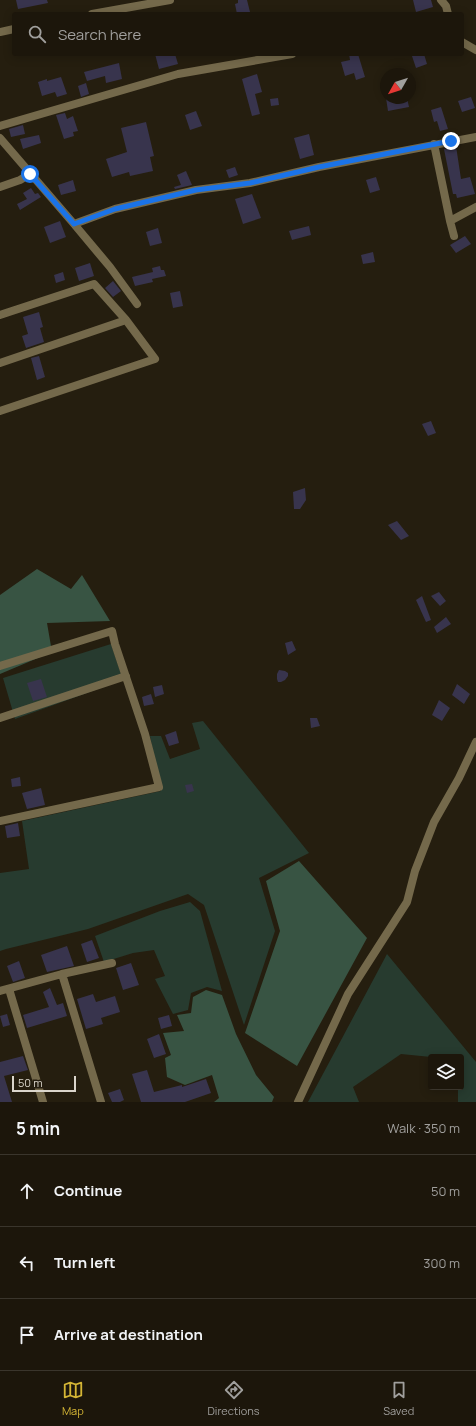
<!DOCTYPE html>
<html lang="en">
<head>
<meta charset="utf-8">
<style>
  body { margin:0; font-family:Manrope,sans-serif; background:#292319; color:#f1f3f6 }
  .controls { position:absolute; right:12px; bottom:12px; display:grid; overflow:hidden; border-radius:4px; box-shadow:0 2px 10px #0003 }
  .controls button { width:36px; height:36px; display:grid; place-items:center; padding:0; border:0; border-bottom:1px solid #3a352c; background:#1c160b; color:#f1f3f6; font:20px sans-serif }
  .compass { position:absolute; left:380px; top:68px; width:36px; height:36px; border-radius:50%; background:#1c160b; box-shadow:0 2px 10px #0003; rotate:231deg }
  .scale { position:absolute; left:12px; bottom:10px; width:64px; box-sizing:border-box; padding-left:4px; border:2px solid #dbd6cc; border-top:0; font-size:11px; line-height:14px; white-space:nowrap; color:#dbd6cc; -webkit-text-stroke:3px #251e0f; paint-order:stroke }
  .stop { position:absolute; width:12px; height:12px; margin:-9px; border:3px solid #1a73e8; border-radius:50%; background:#fff }
  .stop.end { background:#1a73e8; border-color:#fff; box-shadow:0 1px 4px #0008 }
  .list { margin:0; padding:0; list-style:none }
  h2 { display:flex; justify-content:space-between; align-items:center; height:52px; margin:0; padding:0 16px; font-size:17px }
  h2 small { font-size:13px; font-weight:400; color:#a09f9d }
  .list li { display:grid; grid-template-columns:26px 1fr auto; gap:12px; align-items:center; box-sizing:border-box; height:72px; padding:0 16px; border-top:1px solid #3a352c }
  .list b { display:block; font-size:15px; white-space:nowrap }
  .list em { font-size:13px; font-style:normal; color:#a09f9d }
  .icon { flex:none; width:22px; height:22px; fill:none; stroke:currentColor; stroke-width:2; stroke-linecap:round; stroke-linejoin:round }
  .map { position:relative; flex:none; width:476px; height:1102px; overflow:hidden }
  .search { position:absolute; background:#1c160b; box-shadow:0 2px 10px #0003; left:12px; right:12px; top:12px; height:44px; display:flex; align-items:center; gap:10px; box-sizing:border-box; padding:0 14px; border-radius:4px; color:#a09f9d; font-size:15px }
  .sheet { height:268px; background:#1c160b }
  nav { display:flex; justify-content:space-around; align-items:center; box-sizing:border-box; height:56px; border-top:1px solid #3a352c; background:#1c160b; font-size:11px; color:#a09f9d }
  nav a { display:grid; justify-items:center; gap:2px }
  nav .on { color:#d4b535 }
  .map>svg:first-child { display:block }
</style>
</head>
<body>
<div class="map">
<svg width="476" height="1102" viewBox="0 0 476 1102">
  <rect width="100%" height="100%" fill="#251e0f"/>
  <!-- green -->
  <path fill="#273b2f" d="M111,644l12,36 -108,39 -12,-41z
    M203,721l106,132 -50,25 16,53 -31,94 -40,-120 -16,-11 -100,35 -82,20 -6,2v-78l29,-4 -7,-48 139,-30 -11,-55h11l9,23 30,-10 -8,-26z
    M190,902l10,9 22,80 -15,-4 -16,6 -3,17 -15,4 -18,-35 10,-3 -11,-26 -21,3 -29,9 -9,-26 65,-25z
    M387,954l89,108v40h-18v-15h3v-30h-30l-30,-3 -48,33 6,15h-51z"/>
  <!-- forest -->
  <path fill="#385443" d="M37,569l34,20 11,-14 28,46 -63,2 5,29 -52,22v-79z
    M299,861l68,77 -70,128 -52,-33 35,-102 -14,-50z
    M206,990l16,5 14,39 20,41 18,22 -2,5h-58l5,-4 -7,-23 -27,10 -18,-8 -2,-19 6,-3 -8,-22 21,-2 -7,-16 14,-2 2,-16z"/>
  <!-- building -->
  <path fill="#38344d" d="M16,0h31l1,3 -30,6z
    M238,0h9l3,12 -13,2 -2,-10 3,-1z
    M413,0h18l2,7 -17,5z
    M155,54h20l3,10 -19,5z
    M349,54h9l7,23 -9,3 -2,-7 -9,3 -4,-14 9,-2z
    M418,54h6l3,10 -11,4 -4,-12z
    M119,63l3,16 -16,4 -1,-7 -18,5 -3,-9z
    M257,74l5,18 -7,2 5,20 -8,2 -10,-37z
    M61,77l6,17 -10,3 -2,-5 -13,4 -4,-14 9,-3v2z
    M86,83l3,11 -8,3 -3,-11z
    M471,97l4,11 -13,4 -4,-11z
    M278,98l1,7 -8,1 -1,-7z
    M386,98h21l2,9 -21,4z
    M441,107l7,22 -8,2 -3,-10 -3,1 -3,-12z
    M196,111l6,15 -12,4 -5,-15z
    M65,113l2,6 6,-3 5,15 -5,1 1,4 -10,3 -8,-24z
    M146,122l8,34 -4,1 3,14 -23,5 -1,-4 -17,5 -6,-18 21,-7 -6,-24z
    M23,125l2,9 -14,3 -2,-8z
    M309,134l5,21 -14,4 -6,-21z
    M39,135l2,8 -18,6 -3,-10z
    M456,146l5,33 9,-2 5,17 -18,4 -1,-4h-3l-9,-45z
    M235,167l3,8 -9,3 -3,-8z
    M186,171l6,14 -17,4 -1,-2 7,-2 -4,-10z
    M376,177l4,13 -10,3 -4,-13z
    M73,180l3,11 -15,4 -3,-10z
    M31,188l4,6 3,-1 3,4 -21,13 -3,-6 10,-5 -4,-6z
    M252,194l9,24 -18,6 -8,-25z
    M60,221l6,16 -16,6 -6,-16z
    M309,226l2,9 -19,5 -3,-9z
    M158,228l4,15 -12,3 -4,-14z
    M465,236l6,8 -15,9 -6,-8z
    M373,252l2,10 -12,2 -2,-9z
    M90,263l4,13 -15,5 -4,-13z
    M160,266l1,4h3l2,6 -14,3 1,3 -18,4 -3,-9 21,-5 -1,-4z
    M63,272l2,8 -9,3 -2,-8z
    M113,281l8,10 -8,6 -8,-9z
    M180,291l3,15 -10,2 -3,-15z
    M39,312l4,15 -3,1 4,14 -18,6 -4,-12 6,-2 -5,-17z
    M39,356l6,21 -8,3 -6,-22z
    M431,421l5,12 -8,3 -6,-12z
    M305,488l1,12 -6,9h-6l-1,-17z
    M397,521l12,15 -8,4 -13,-15z
    M439,592l7,9 -6,5 -9,-10z
    M422,596l9,24 -5,2 -10,-22z
    M446,617l5,7 -14,9 -3,-6z
    M292,641l4,9 -8,5 -3,-12z
    M279,670l6,1 3,2v3l-3,4 -4,2h-3l-1,-3v-5z
    M41,679l6,18 -14,4 -6,-18z
    M457,684l13,10 -6,10 -12,-9z
    M162,685l2,9 -9,3 -2,-10z
    M151,694l3,10 -10,2 -2,-9z
    M439,700l11,8 -8,13 -10,-6z
    M310,718h7l3,8 -9,2z
    M176,731l3,12 -10,3 -4,-11z
    M20,777l1,9 -9,1 -1,-8z
    M192,784l2,7 -7,2 -2,-8z
    M41,788l4,17 -18,4 -5,-16z
    M18,823l2,13 -13,2 -2,-12z
    M92,940l7,18 -12,4 -6,-18z
    M67,946l7,20 -27,6 -6,-17z
    M19,961l6,17 -12,4 -6,-16z
    M131,963l8,22 -16,5 -7,-22z
    M50,988l7,17 6,-2 4,13 -40,12 -4,-13 26,-8 -6,-15z
    M93,994l3,8 19,-6 5,16 -19,6 2,6 -17,5 -9,-30z
    M7,1014l3,11 -7,2 -3,-11z
    M169,1015l3,11 -11,3 -3,-11z
    M159,1034l7,20 -12,4 -7,-19z
    M23,1056l5,14 -24,6 8,26h-12v-40z
    M147,1070l7,22 28,-7v2l24,-8 5,14 -26,9h-44l-9,-28z
    M120,1089l4,11 -4,2h-8l-4,-9z"/>
  <g fill="none" stroke-linecap="round" stroke-linejoin="round">
    <!-- minor -->
    <path stroke="#74694b" stroke-width="8" d="M441,0l5,6 2,8
      M92,14l78,-14
      M0,32l14,-3
      M462,42l14,8
      M0,126l178,-52 114,-20
      M0,138l74,86 36,43 27,37
      M434,144l16,77 26,-14
      M0,187l20,-7 10,-6
      M450,221l4,15
      M74,224l41,-15 81,-19 54,-7 69,-16 157,-30
      M0,315l94,-31 32,36 29,39 -155,52
      M0,363l126,-43
      M0,666l112,-35 3,13 30,90 14,53 -159,34
      M0,718l126,-42
      M62,974l50,-11
      M9,989l34,113
      M0,991l62,-17 39,128
      M298,1102l50,-108 59,-92 8,-31 19,-49 25,-44 17,-36"/>
  </g>
  <g fill="none" stroke-linecap="round" stroke-linejoin="round">
    <!-- route -->
    <path stroke="#1a73e8" stroke-width="5" d="M30,174l44,50 41,-15 81,-19 54,-7 69,-16 132,-26"/>
  </g>
</svg>
<div class="controls">
<button><svg class="icon" aria-label="layers" viewBox="0 0 24 24"><path d="M12 4l9 5-9 5-9-5zM3 14l9 5 9-5"/></svg></button>
</div>
<svg class="compass" viewBox="-18 -18 36 36"><path d="M0-13l5 13h-10z" fill="#e53935"/><path d="M0 13l5-13h-10z" fill="#a09f9d"/></svg>
<div class="scale">50 m</div>
<div class="stop" style="left:30px;top:174px"></div>
<div class="stop end" style="left:451px;top:141px"></div>
<div class="search"><svg class="icon" aria-label="search" viewBox="0 0 24 24"><circle cx="10" cy="10" r="6"/><path d="M15 15l6 6"/></svg>Search here</div>
</div>
<section class="sheet">
<h2>5 min<small>Walk · 350 m</small></h2>
<ul class="list">
<li><svg class="icon" aria-label="ahead" viewBox="0 0 24 24"><path d="M12 20V5M6 11l6-6 6 6"/></svg><div><b>Continue</b></div><em>50 m</em></li>
<li><svg class="icon" aria-label="left" viewBox="0 0 24 24"><path d="M17 20v-9H6M10 6l-5 5 5 5"/></svg><div><b>Turn left</b></div><em>300 m</em></li>
<li><svg class="icon" aria-label="arrive" viewBox="0 0 24 24"><path d="M6 21V4h12l-3 4 3 4H6"/></svg><div><b>Arrive at destination</b></div></li>
</ul>
</section>
<nav>
<a class="on"><svg class="icon" aria-label="map" viewBox="0 0 24 24"><path d="M3 6l6-2 6 2 6-2v14l-6 2-6-2-6 2zM9 4v14M15 6v14"/></svg>Map</a>
<a><svg class="icon" aria-label="directions" viewBox="0 0 24 24"><path d="M12 3l9 9-9 9-9-9zM9 14v-3h6M13 9l2 2-2 2"/></svg>Directions</a>
<a><svg class="icon" aria-label="saved" viewBox="0 0 24 24"><path d="M7 4h10v16l-5-4-5 4z"/></svg>Saved</a>
</nav>
</body>
</html>
